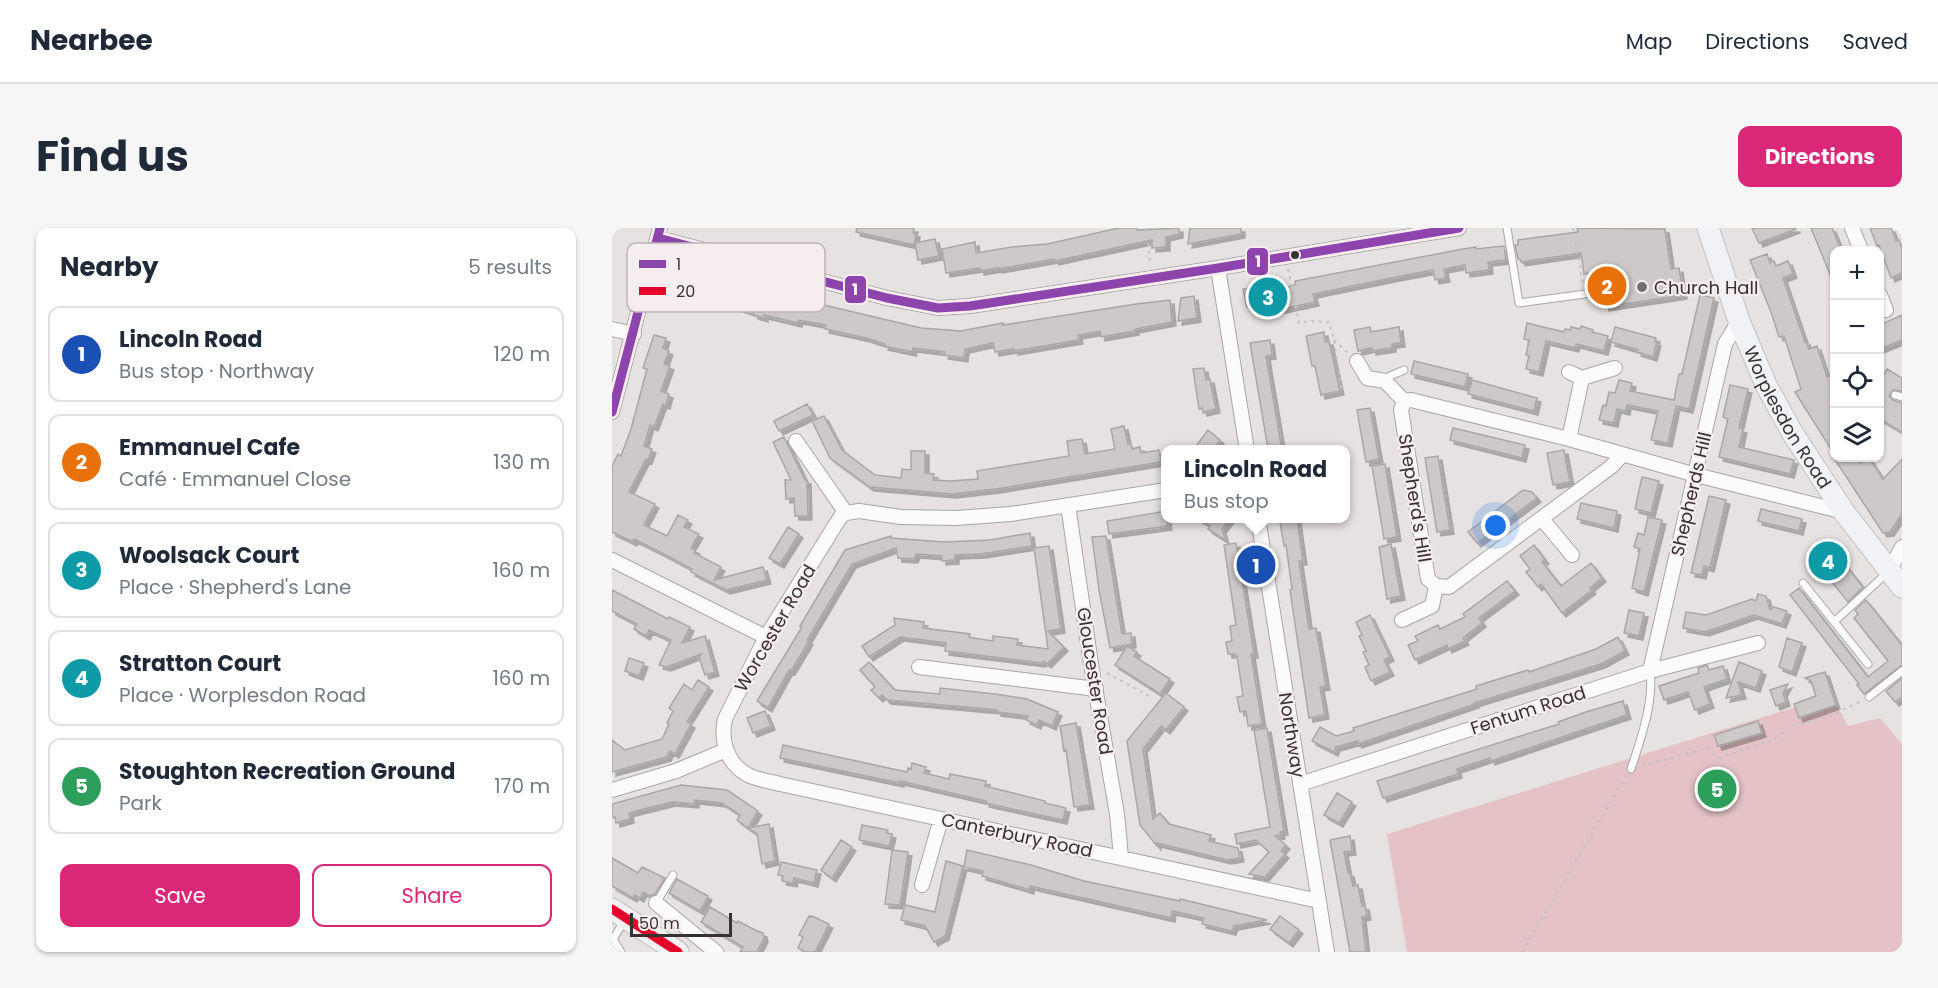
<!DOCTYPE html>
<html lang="en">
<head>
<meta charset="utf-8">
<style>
  body { margin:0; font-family:Poppins,sans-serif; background:#f6f6f7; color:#1f2937 }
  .controls { position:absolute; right:18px; top:18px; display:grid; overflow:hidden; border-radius:12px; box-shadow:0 2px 4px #0004 }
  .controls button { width:54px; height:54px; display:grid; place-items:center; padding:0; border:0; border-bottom:2px solid #e0e1e3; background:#fff; color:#1f2937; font:30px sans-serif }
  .scale { position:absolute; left:18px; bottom:15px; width:102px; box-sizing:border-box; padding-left:6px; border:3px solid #363232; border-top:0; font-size:16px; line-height:21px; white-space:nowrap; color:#363232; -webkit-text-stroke:4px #f6edee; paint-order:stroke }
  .you { position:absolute; left:884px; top:298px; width:21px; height:21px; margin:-15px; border:4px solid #fff; border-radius:50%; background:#1a73e8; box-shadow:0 0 0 9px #1a73e833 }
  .badge { display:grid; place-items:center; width:39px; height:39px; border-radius:50%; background:#db2777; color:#fff; font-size:20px; font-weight:700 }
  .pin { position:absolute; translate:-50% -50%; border:3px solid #fff; box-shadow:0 2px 6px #0006 }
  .popup { position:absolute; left:549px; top:217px; width:189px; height:78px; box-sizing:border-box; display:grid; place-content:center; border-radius:12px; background:#fff; filter:drop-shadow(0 2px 4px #0005); font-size:20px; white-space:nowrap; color:#747a83 }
  .popup b { font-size:22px; color:#1f2937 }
  .popup::after { content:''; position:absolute; left:50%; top:100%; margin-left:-12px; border:12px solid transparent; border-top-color:#fff }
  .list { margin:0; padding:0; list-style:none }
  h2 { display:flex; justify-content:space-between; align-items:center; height:78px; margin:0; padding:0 24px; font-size:26px }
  h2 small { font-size:20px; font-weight:400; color:#747a83 }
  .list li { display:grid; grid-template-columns:39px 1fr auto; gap:18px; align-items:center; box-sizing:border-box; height:96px; margin:0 12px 12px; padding:0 12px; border:2px solid #e0e1e3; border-radius:12px }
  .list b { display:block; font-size:22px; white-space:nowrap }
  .list p { margin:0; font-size:20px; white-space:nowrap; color:#747a83 }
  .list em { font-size:20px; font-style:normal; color:#747a83 }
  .actions { display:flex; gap:12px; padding:18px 24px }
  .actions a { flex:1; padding:14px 0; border:2px solid #db2777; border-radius:12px; text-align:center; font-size:21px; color:#db2777 }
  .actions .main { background:#db2777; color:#fff }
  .icon { flex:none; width:33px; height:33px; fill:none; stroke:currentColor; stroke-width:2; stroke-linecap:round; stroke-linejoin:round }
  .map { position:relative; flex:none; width:1290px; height:724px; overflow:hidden; border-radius:12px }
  header { display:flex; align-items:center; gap:36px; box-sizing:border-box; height:84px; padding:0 30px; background:#fff; border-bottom:2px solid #e0e1e3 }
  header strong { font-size:28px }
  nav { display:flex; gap:33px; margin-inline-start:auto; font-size:21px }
  .intro { display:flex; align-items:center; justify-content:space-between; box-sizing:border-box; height:144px; padding:0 36px }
  h1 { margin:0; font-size:42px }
  .button { padding:15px 27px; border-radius:12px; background:#db2777; color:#fff; font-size:21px; font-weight:700 }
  main { display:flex; gap:36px; padding:0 36px }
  aside { flex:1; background:#fff; border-radius:12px; box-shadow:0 2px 4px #0004 }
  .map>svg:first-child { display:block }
</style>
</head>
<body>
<header>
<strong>Nearbee</strong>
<nav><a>Map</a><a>Directions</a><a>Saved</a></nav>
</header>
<div class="intro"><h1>Find us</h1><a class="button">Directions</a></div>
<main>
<aside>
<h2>Nearby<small>5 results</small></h2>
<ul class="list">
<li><span class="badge" style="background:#1a4fb4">1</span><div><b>Lincoln Road</b><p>Bus stop · Northway</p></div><em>120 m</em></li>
<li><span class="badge" style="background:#e8710a">2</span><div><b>Emmanuel Cafe</b><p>Café · Emmanuel Close</p></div><em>130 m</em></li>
<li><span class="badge" style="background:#0f9aa8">3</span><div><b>Woolsack Court</b><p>Place · Shepherd's Lane</p></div><em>160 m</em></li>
<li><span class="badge" style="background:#0f9aa8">4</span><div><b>Stratton Court</b><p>Place · Worplesdon Road</p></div><em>160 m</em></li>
<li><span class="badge" style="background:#2e9e5b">5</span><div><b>Stoughton Recreation Ground</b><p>Park</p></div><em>170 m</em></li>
</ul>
<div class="actions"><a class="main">Save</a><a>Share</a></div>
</aside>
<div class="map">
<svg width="1290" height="724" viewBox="0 0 1290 724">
  <defs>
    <filter id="shadow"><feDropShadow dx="4" dy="4" stdDeviation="0" flood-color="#0004"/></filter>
  </defs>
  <rect width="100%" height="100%" fill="#e7e2e2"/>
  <!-- green -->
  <path fill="#e4c2c5" d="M1219,468l17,30 32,-8 22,26v208h-495l-20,-118z"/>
  <!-- building -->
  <path fill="#cdc9c9" stroke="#a9a6a6" stroke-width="1.5" filter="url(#shadow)" d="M245,0h57l-1,5h3l-2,12 -58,-13z
    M507,0h17l1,2 42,-2v6l-13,3v10l-14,1v-8l-97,21 -1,-2 -56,10v-1l-18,3v-3l-34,5 -4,-24 33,-7 1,11 36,-6 35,-3z
    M578,0h51v6l-53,10z
    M965,0l88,1 6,40 8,-1 4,27 -78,12 -5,-36 -16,3 -3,-21 -60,9 -1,-3h-2l-3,-14h3v-5l60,-8z
    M1140,0h44v1l-37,14z
    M1199,0h21l9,22h-7v34z
    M1258,0h21l5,13 3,-1 3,8v25l-11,5 -12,-33 -2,1z
    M323,11l4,17 -21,4 -3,-17z
    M892,18l2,14 -18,2 1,8 -23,3 -1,-8 -21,4 2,9 -11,2 -2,-10 -42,8 -78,16 2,8 -38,8 -1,-5 -15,3 -1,-4 -13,3 -4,-18 17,-3 1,4 14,-3 1,3 19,-5v-4l168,-32 13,-2v2z
    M1155,26l3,9 4,-2 2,5 12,-5 5,13 -10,4 22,64 1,-1 3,8 8,-3 10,31 3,-2 4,8v71l-39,-62 6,-3 -17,-53 -5,1 -8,-25 -21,-52z
    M56,36l139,37 114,27 40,3 42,-8v2l133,-21 34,-4 2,22 -37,7v2l-34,6 -1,-6 -22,4 1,5 -65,11v-2l-19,3 -2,-9 -28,6 -1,9 -20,-3 1,-3 -32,-4 -1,4 -28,-6 1,-2 -19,-6 -41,-9 1,-4 -27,-5 -1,3 -34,-8v3l-10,-3v-2l-15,-5 2,-5 -41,-11 -2,4 -12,-4 1,-2 -24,-5z
    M1088,67l14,3 -25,111 -13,-3 -8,37 -17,-3 7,-29 -31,-6 -1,6 -9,-2 -3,14 -15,-3 4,-15 3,1 3,-14 6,1 4,-13 13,3 -2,8 44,9 5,-26h3z
    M582,68l3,22 -19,3 3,-23z
    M1290,87v25l-22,9v-24z
    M915,95l37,9 1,-3 5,1 1,-3 9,2 1,-3 12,4 -1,2 16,4 -4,15 -28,-7 -1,4 -29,-7 -7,31 -13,-3 3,-13 -3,-1 3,-15 -5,-1z
    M758,99l1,5 28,-5 2,16 -9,1v4l-20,3v-3l-14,3 -4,-21z
    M1003,99l41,11 -1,4h2l-4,15 -16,-5 1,-2 -27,-8z
    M712,104l1,10 4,-1 11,50 -19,4 -6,-29h-3l-6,-30z
    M42,107l12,3 -3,10 6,3 -5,13 6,2 -9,25 8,3 -3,11 -3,-1 -9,23 -4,-2 -6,21 8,3 -4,11 -2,-1 -17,33 26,12 -11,21 23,11 11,-21 10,5 -4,7 15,7 -8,14 5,2 -2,3 27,14 -7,13 49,-13 4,13 -41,10 -35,-18 1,-3 -26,-14 -32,-16 -1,3 -21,-10v-66l6,-12 3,2 10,-27 16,-60 -4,-1z
    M658,112l2,15 -6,1 16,94h-13l-1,-7h-1l-17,-100z
    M802,133l54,13 -3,13 -54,-13z
    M592,140l2,12 4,-1 6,30 -13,3 -1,-4 -3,1 -6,-40z
    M1275,141l15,9v13l-9,-1 -4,6 4,4 9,3v29l-22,-13v-38z
    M860,152l65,18 -3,13 -66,-17z
    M1118,157l18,4 -9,39 4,1 -4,18 55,13 -4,14 -71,-17 9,-38 -5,-2z
    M195,176l6,11 -34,16 -5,-10z
    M758,180l9,51 -13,3 -9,-52z
    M212,188l18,34 33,25 26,3 1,-9 9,1v-19h14v22l9,1 -1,6 16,1 29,-2 -1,-8 92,-15 -2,-15 15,-2 3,15 30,-5 -4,-20 13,-3 4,18h3l1,5 8,-2 1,6 18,-3 2,12 -165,27 -44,5 -82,-7 -40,-29 -18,-37z
    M841,200l72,17 -3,13 -72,-18z
    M596,202l12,10 -7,10h-20z
    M172,209l21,43h2l1,36h-13l-1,-18 -8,1 -1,-19h6l-18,-38z
    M952,222l6,32 -17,3 -6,-32z
    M826,228l12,74 -13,2 -12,-74z
    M1222,230h22l4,5 9,-5 14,21 19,-20v55l-12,18 -7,1z
    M773,236l12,73 -13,2 -12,-73z
    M1030,249l17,4 -8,32 -16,-4z
    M911,262l9,2 5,6 -60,45 -9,-11z
    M1097,268l17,4 -16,68 -6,-2 -2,9 -11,-2z
    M969,275l36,8 -3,17 -37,-9z
    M1149,281l41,10 -3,12 -41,-10z
    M554,283l2,15 -59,8 -2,-13z
    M1036,289l14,3 -18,72 -12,-4 8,-39 -6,-2 4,-14 6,2z
    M587,291h31l-8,10 3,11 -17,-11 2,-3z
    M685,291l6,42h-4l9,62 1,6 7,-1 10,58 -6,1 5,28 -16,3 -19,-128 2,-1 -6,-44 -2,1 -4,-24z
    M176,299l11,7 -19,30 -11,-6z
    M418,305l2,13 -51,8 -26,1v5l-13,1v-5l-26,-2 -2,5 -16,-1 -2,-10 -44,16 -45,76 2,1 -18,30 -2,-1 -21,38 -11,-7 45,-74 -2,-1 45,-76 46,-14v2l53,4 46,-2z
    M494,308l16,98 9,-1 1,11 -22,4 -11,-58 -7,-53z
    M1215,314l36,45 -15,15 -38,-47z
    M624,315l18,111h-3l11,70 -14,2 -2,-15 -6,1 -3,-15 6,-1 -6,-40h-2v-2h-7l-2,-12 6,-1 -2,-15 6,-1 -12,-80z
    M779,316l10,52 -14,3 -8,-52z
    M922,317l11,15 -3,2 19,24 30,-23 11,15 -12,10 2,2 -30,23 -21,-29 -3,3 -12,-15 4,-3 -10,-13z
    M437,318l12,83 -13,2 16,16 -17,17 -3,-3 -2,2 -97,-12 1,-8 -46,-6 -31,20 -7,-11 33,-21 -1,-7 30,4 -1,6 47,6 -1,3 4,1 20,3v-5l25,3 -1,6 31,4 -14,-101z
    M895,353l8,10 -36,27 3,5 -19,15 2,3 -17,8 -1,-4 -32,15 -7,-15 10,-4 -3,-5 23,-11 2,4 25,-12 -2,-3z
    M1187,360l69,89 20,-16 -34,-43 4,-4 -3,-4 11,-10 36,45v20l-38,29 -7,-9 2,-1 -69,-89z
    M0,362l56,29 1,-2 21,10 -8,16 23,-7 10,36 -10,3 -6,-18 2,-3 -34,13 -8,-2 12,-25 -22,-10 -3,6 -12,-7 3,-5 -25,-13z
    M1146,366l8,2 4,14 4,-3 13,4 -5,13 -28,-9 -49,17 -22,-4 3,-16 20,3 46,-16 4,2z
    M1017,382l15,3 -5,23 -15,-3z
    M758,387l20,42 -6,3 6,12 -19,9 -6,-14 4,-2 -6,-13 3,-1 -7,-15 3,-1 -6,-13z
    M1006,409l7,14 -24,13 -127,39 1,1 -117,40v-3l-22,6 -2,5 -22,-11 8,-14 16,9 18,-5 -1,-3 124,-39 -1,-3 52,-16 1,2 67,-23z
    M1175,410l15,5 -10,29 -13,-5z
    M515,418l10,6 -3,4 36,23 -10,15 -45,-29z
    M17,430l15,5 -5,13 -14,-5z
    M257,434l26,28 45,4v-6l55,6 32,5 31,13 -6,14 -13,-6 -2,5 -11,-5 2,-4 -31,-4v-2l-110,-10 -5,-5 -3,3 -8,-8 4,-3 -15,-17z
    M1127,434l23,9 -6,17 -18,-6 4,13 -16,3z
    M1095,437l2,5 14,-4 4,13 -23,8 6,17 -15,6 -7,-18 -24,8 -5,-14 40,-13 -1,-5z
    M1213,444l11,33 -37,13 -5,-14 22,-8 -5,-15 -6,-3z
    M1290,450v19l-7,5 -9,-11z
    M86,452l11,7 -22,35 4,2 -16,30 -5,-3 -3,6 -55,15v-32l13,10 37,-11 7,-15 -2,-1 6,-12 -4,-3 15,-24 8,6z
    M1176,456l-5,9 3,9 -10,4 -6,-16z
    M554,465l18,14 -18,23 -5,-4 -18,23 10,70 7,-6 9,11 42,11 -2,6 29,7 2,10 -13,2 -70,-17v3l-17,-21 -13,-84z
    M1011,473l4,14 -136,46 -1,-3 -33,11 1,5 -75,24 -6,-17 182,-57 -1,-2 28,-10z
    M153,483l6,15 -18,7 -6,-15z
    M1146,493l4,12 -44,13 -4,-11z
    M464,495l14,82 -16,2 -8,-57 -2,1 -4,-25z
    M655,500l17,103 -4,1 1,3 -6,1 11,9 -5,6 4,3 -20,23 -16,-3 20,-22 -13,-12 -19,4 -2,-10 35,-7 -16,-97z
    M171,517l124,27 1,-4 3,1 1,-6 14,4 -2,6 25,6 1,-5 36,7 -1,5 60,15v2l21,5 -3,12 -78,-17 1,-2 -86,-20v2l-120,-25z
    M69,557l46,5 31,21 -10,17 -11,-8 3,-5 -18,-12 -27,-3v4l-23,-2 -40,10 -3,1 1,6 -14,4 -1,-6 -3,1v-14z
    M725,565l15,9 -13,21 -15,-8z
    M157,596l6,37 -13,3 -5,-30 -9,-6z
    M250,597l26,5 -1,3 5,1 -3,12 -30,-6z
    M738,608l2,15 -8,1 4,21h2l3,13 5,-1 4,21h3l2,10 -5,1 4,35h-16l-20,-112z
    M229,612l11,7 -20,31 -11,-8z
    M280,622l16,2 -8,53 -15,-1z
    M355,622l64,15 53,16 96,20v-2l87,21 -33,6 -2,5 -30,-7 2,-6 -32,-7 -1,7 -141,-32v4l-48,-14 1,-5 -19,-4z
    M0,630l26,15 4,-6 23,11 -10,16 -5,2 -7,-4 -3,6 -5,-3 -2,3 -21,-12z
    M334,633l17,5 -18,70 -11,6 -9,-16 -24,-6 4,-15 30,7z
    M169,634l36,8 -3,13 -20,-5 -1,5 -11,-2 1,-5 -5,-1z
    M65,651l31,17 -8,15 -31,-18z
    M98,679l27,16 1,-2 19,10 6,2 1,5 -7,14h-17l3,-5 -42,-25z
    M197,688l2,1 1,-1 17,8 -14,28h-10l-7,-4 5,-11 -4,-2z
    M668,688l19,14 -10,13 -19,-14z"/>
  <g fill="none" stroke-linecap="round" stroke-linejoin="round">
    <!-- lane casing -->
    <g stroke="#a9a6a6" stroke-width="9">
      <path id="lane" d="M895,0l12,75 66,-9
        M773,153l5,-5 14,-6
        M1283,167l7,2
        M1191,355l65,81
        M1223,393l53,-49
        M1257,469l33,-26
        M1019,541c10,-31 23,-66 19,-98
        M44,675l17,-28
        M0,711h1l12,-19
        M1,711l8,13"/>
    </g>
    <!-- street casing -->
    <g stroke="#a9a6a6" stroke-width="16">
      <path id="street" d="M1240,0l9,22
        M46,10l229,60 51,10 32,-2 248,-38 241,-40
        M606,40l29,182
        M1268,67l6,15
        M0,101l22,5
        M745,133l10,17 18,3 19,20
        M957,144l13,6 -13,61
        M970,150l33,-10
        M792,173l7,-1 158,39 127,36 148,37
        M792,173l-3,9 27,169 8,7 13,1 163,-121 10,-11
        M0,184l48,-184
        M184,213l50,72
        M456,277l23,159 26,150 4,43
        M234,285l-5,3 -5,8 -70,113 -41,82c-5,21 2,45 23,56 9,5 22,6 32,9l539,117
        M234,285l13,-2 42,6 55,1 55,-4 155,-24
        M646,290l69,434
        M930,291l30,36
        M0,332l154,77
        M1277,343l13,-24
        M790,392l30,-14 4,-20
        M307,439l177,22
        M1038,443l75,-327 14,-23
        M688,556l350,-113 108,-28
        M0,562l64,-19 50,-21
        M310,657l19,-66
        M44,675l60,49"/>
    </g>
    <!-- primary casing -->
    <g stroke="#c3c0c0" stroke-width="23">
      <g id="primary">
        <path id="s1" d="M1096,0l31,93 27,64 27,49 51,78 58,75"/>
        <path d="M0,681l66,43"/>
      </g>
    </g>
    <!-- path -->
    <path stroke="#c4c2c2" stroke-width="2" stroke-dasharray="3 4.5" stroke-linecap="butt" d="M535,0l3,36
      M961,0l10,56
      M676,41l11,54 10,-2 20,1 5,18 8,52
      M722,112l14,13
      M495,445l42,23
      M1030,538l65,-18 12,10 53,-18 19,-14 39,-10 31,-15
      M910,724l104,-176"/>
    <!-- lane -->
    <use href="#lane" stroke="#fbfbfb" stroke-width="7"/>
    <!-- street -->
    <use href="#street" stroke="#fbfbfb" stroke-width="14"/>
    <!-- primary -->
    <use href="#primary" stroke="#f0f2f5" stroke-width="21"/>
    <!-- bus-1 casing -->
    <g stroke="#f6edee" stroke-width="14">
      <path id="bus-1" d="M46,10l229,60 51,10 32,-2 248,-38 241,-40
        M0,184l48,-184"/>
    </g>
    <!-- bus-2 casing -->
    <g stroke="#f6edee" stroke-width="14">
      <path id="bus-2" d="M0,681l66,43"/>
    </g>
    <!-- bus-1 -->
    <use href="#bus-1" stroke="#8e44ad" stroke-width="9"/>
    <!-- bus-2 -->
    <use href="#bus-2" stroke="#e4002b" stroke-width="9"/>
  </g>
  <!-- markers -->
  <circle fill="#363232" stroke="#f6edee" stroke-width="2" cx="683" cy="27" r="5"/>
  <circle fill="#747070" stroke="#f6edee" stroke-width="2" cx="1030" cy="59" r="6"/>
  <g text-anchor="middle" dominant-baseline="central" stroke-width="4.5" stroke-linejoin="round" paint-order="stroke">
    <!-- poi labels -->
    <g font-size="18" fill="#363232" stroke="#f6edee" text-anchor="start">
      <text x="1042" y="59">Church Hall</text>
    </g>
    <!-- street labels -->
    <g font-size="18" fill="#363232" stroke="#f6edee">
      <text stroke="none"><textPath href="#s1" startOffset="206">Worplesdon Road</textPath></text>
      <text transform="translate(1079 266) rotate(-77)">Shepherds Hill</text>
      <text transform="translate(803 270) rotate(81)">Shepherd's Hill</text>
      <text transform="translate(163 400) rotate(-60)">Worcester Road</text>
      <text transform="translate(483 453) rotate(81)">Gloucester Road</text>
      <text transform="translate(916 482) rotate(-18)">Fentum Road</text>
      <text transform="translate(680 507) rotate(81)">Northway</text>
      <text transform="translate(405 607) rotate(12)">Canterbury Road</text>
    </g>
  </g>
  <!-- legend -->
  <rect x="15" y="15" width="198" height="69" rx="9" fill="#f6edee" stroke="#bcb5b6" stroke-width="1.5"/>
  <rect x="27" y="32" width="27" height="8" fill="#8e44ad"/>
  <rect x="27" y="59" width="27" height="8" fill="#e4002b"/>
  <g font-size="16" fill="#363232">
    <text x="64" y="42">1</text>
    <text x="64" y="69">20</text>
  </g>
  <g stroke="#f6edee" stroke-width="2">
    <rect x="634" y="19" width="23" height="29" rx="6" fill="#8e44ad"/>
    <rect x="232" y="47" width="23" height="29" rx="6" fill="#8e44ad"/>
  </g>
  <g font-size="16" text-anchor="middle" font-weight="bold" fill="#fff">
    <text x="646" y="39">1</text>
    <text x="243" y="67">1</text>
  </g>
</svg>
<div class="controls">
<button>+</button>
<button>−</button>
<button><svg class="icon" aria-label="locate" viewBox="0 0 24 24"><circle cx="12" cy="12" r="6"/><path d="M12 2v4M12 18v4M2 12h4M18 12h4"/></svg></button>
<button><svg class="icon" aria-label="layers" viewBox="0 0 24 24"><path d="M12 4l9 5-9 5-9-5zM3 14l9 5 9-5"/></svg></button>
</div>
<div class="scale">50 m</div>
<div class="you"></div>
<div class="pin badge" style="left:644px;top:337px;background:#1a4fb4">1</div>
<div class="popup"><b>Lincoln Road</b>Bus stop</div>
<div class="pin badge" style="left:995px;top:58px;background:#e8710a">2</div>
<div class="pin badge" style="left:656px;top:69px;background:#0f9aa8">3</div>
<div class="pin badge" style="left:1216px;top:333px;background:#0f9aa8">4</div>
<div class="pin badge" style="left:1105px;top:561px;background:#2e9e5b">5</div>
</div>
</main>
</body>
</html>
